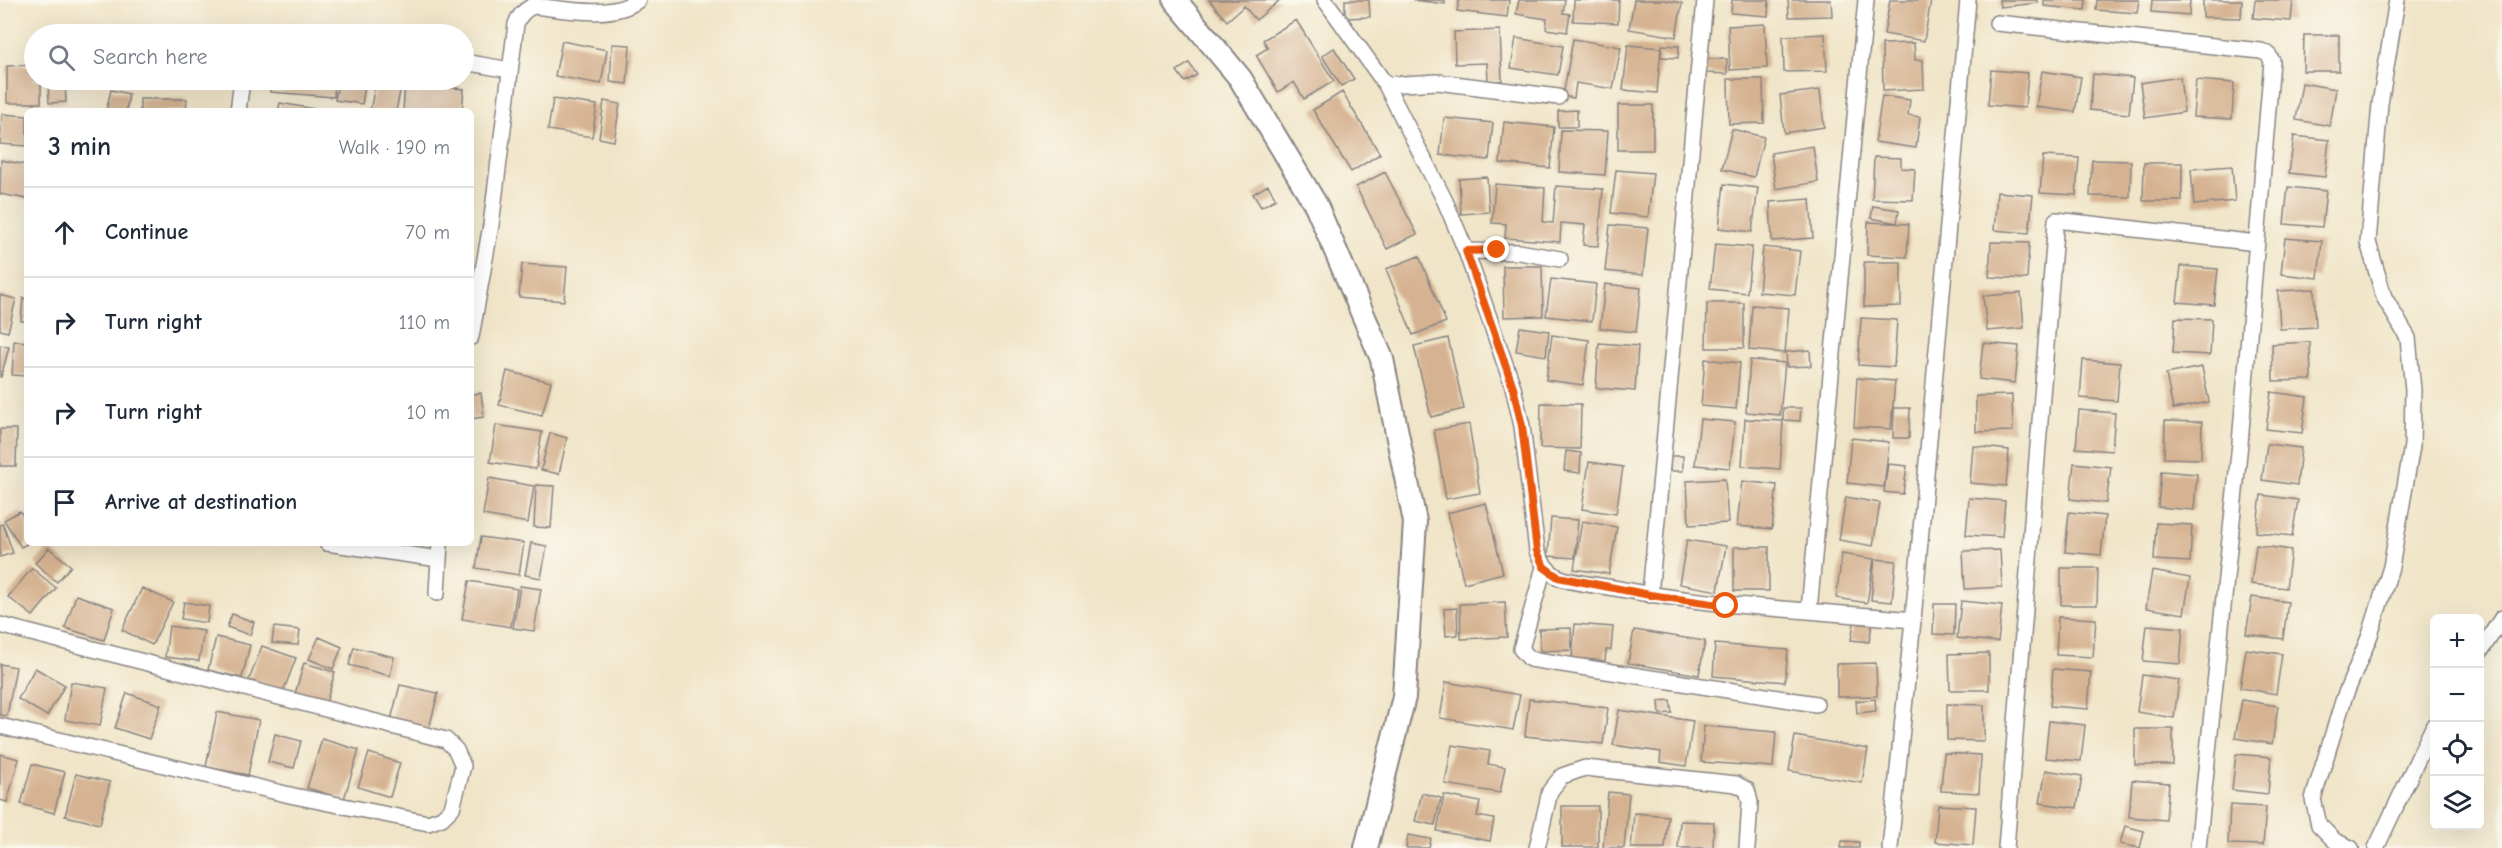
<!DOCTYPE html>
<html lang="en">
<head>
<meta charset="utf-8">
<style>
  body { margin:0; font-family:"Comic Neue",sans-serif; background:#f2f2f3; color:#1f2937 }
  .controls { position:absolute; right:18px; bottom:18px; display:grid; overflow:hidden; border-radius:9px; box-shadow:0 6px 24px #0002 }
  .controls button { width:54px; height:54px; display:grid; place-items:center; padding:0; border:0; border-bottom:2px solid #e0e1e3; background:#fff; color:#1f2937; font:30px sans-serif }
  .stop { position:absolute; width:18px; height:18px; margin:-14px; border:4px solid #ea580c; border-radius:50%; background:#fff }
  .stop.end { background:#ea580c; border-color:#fff; box-shadow:0 2px 6px #0008 }
  .list { margin:0; padding:0; list-style:none }
  h2 { display:flex; justify-content:space-between; align-items:center; height:78px; margin:0; padding:0 24px; font-size:26px }
  h2 small { font-size:20px; font-weight:400; color:#747a83 }
  .list li { display:grid; grid-template-columns:39px 1fr auto; gap:18px; align-items:center; box-sizing:border-box; height:90px; padding:0 24px; border-top:2px solid #e0e1e3 }
  .list b { display:block; font-size:22px; white-space:nowrap }
  .list em { font-size:20px; font-style:normal; color:#747a83 }
  .icon { flex:none; width:33px; height:33px; fill:none; stroke:currentColor; stroke-width:2; stroke-linecap:round; stroke-linejoin:round }
  .map { position:relative; flex:none; width:2502px; height:848px; overflow:hidden }
  .search { position:absolute; background:#fff; box-shadow:0 6px 24px #0002; left:24px; top:24px; width:450px; height:66px; display:flex; align-items:center; gap:15px; box-sizing:border-box; padding:0 21px; border-radius:33px; color:#747a83; font-size:22px }
  .panel { position:absolute; background:#fff; box-shadow:0 6px 24px #0002; left:24px; top:108px; width:450px; height:438px; border-radius:9px }
  .map>svg:first-child { display:block }
</style>
</head>
<body>
<div class="map">
<svg width="2502" height="848" viewBox="0 0 2502 848">
  <rect width="100%" height="100%" fill="#fbf7ec"/>
  <filter id="ink" filterUnits="userSpaceOnUse"><feTurbulence type="fractalNoise" baseFrequency=".0167" numOctaves="2"/><feDisplacementMap in="SourceGraphic" scale="12" xChannelSelector="R" yChannelSelector="G"/><feConvolveMatrix kernelMatrix="1 2 1 2 8 2 1 2 1" color-interpolation-filters="sRGB"/></filter>
  <filter id="wash" filterUnits="userSpaceOnUse"><feTurbulence type="fractalNoise" baseFrequency=".008" numOctaves="4" result="noise"/><feDisplacementMap in="SourceGraphic" scale="24" xChannelSelector="R" yChannelSelector="G"/><feGaussianBlur stdDeviation="1.35" result="paint"/><feColorMatrix in="noise" values="0 0 0 0 0 0 0 0 0 0 0 0 0 0 0 0 0 1.4 0 .05"/><feComposite in="paint" operator="in"/></filter>
  <g filter="url(#wash)">
    <rect width="100%" height="100%" fill="#f0e5c8"/>
    <g id="blocks">
      <!-- building -->
      <path fill="#d5b291" d="M1209,0h71l-24,20 -12,-14 -17,15z
        M1345,0h24l1,17 -25,1z
        M1413,0h32v4z
        M1459,0h50l-2,17 -50,-6z
        M1519,0h46l-2,13 7,1 -3,18 -21,-3 1,-10 -31,-5z
        M1574,0h45l-1,23 -45,-2z
        M1634,0h30l18,3 -6,34 -47,-8z
        M1732,0h37l-1,16 -37,-3z
        M1788,0h43l1,16 -43,1z
        M1890,0h41l-7,41 -40,-7z
        M1999,0h38l1,3 -38,4z
        M2044,0h42l-1,10 -41,-4z
        M2097,0h42l-2,13 -41,-3z
        M2152,0h38l-1,15 -38,-3z
        M2203,0h39l-1,18 -38,-1z
        M2255,0h38l-2,21 -38,-3z
        M1296,20l38,61 -30,18 -10,-17 -16,10 -22,-37 12,-7 -5,-8z
        M1765,24l2,44 -37,2 -2,-44z
        M1500,30l2,51h-14l-1,-18 -32,1 -1,-32z
        M1825,34l2,37 -43,1 -1,-36z
        M2304,35h35v36h-36z
        M1516,38l47,8 -5,29 -47,-7z
        M1573,39l48,8 -8,42 -37,-6 -2,15 -11,-2z
        M562,41l45,9 -6,34 -46,-8z
        M1914,43l1,17h8l1,29 -41,2 -1,-47z
        M612,44l18,1 -3,39 -17,-2z
        M1628,45l33,3 -4,45 -34,-3z
        M1662,45l17,1 -1,12 -17,-1z
        M1334,48l20,31 -13,7 -19,-30z
        M1706,59h21v15l-21,-1z
        M1189,63l8,12 -12,7 -8,-11z
        M34,65v15h7v23h-34v-37z
        M1991,70l37,3 -3,35 -37,-3z
        M2042,71l39,6 -6,35 -39,-5z
        M2093,74l40,4 -4,36 -39,-4z
        M2180,77l4,35 -39,6 -5,-35z
        M1728,79h35l1,44 -35,1z
        M48,80h17l1,22 -17,1z
        M271,80h64l-1,17 -64,-5z
        M339,80h27l-4,24 -27,-4z
        M376,80l26,2 -6,29h-26z
        M2196,80l38,3 -2,36 -39,-2z
        M405,83l59,6 -2,22h-59z
        M2302,83l34,6 -6,37 -34,-6z
        M111,90l18,4 -3,17h-20z
        M1820,90l4,37 -40,6 -4,-38z
        M1342,92l38,62 -29,18 -38,-62z
        M1882,96l28,4 -2,15 12,2 -4,31 -41,-6z
        M140,99h47l-1,12h-46z
        M553,99l44,6 -5,32 -44,-7z
        M604,101l16,3 -6,37 -15,-3z
        M280,103l40,7v1h-42z
        M1618,105h35v45h-35z
        M1577,110v17h-19v-16z
        M2,114l25,2v30l-27,-2z
        M1444,118l49,5 -4,37 -49,-5z
        M1504,122l50,5 -4,41 -50,-5z
        M1732,129l32,8 -10,40 -32,-8z
        M1561,130l47,1 -3,44 -46,-3z
        M2294,136l35,4 -4,37 -36,-4z
        M1813,146l5,36 -42,7 -5,-36z
        M2043,156l36,2 -3,37 -36,-2z
        M1874,157l27,1v10l14,1 -2,31 -41,-1z
        M1,160l26,5v34l-27,-5z
        M2092,160l39,1 -1,36 -40,-1z
        M2144,163h38v38h-39z
        M2232,166l3,35 -41,4 -3,-36z
        M1616,170l37,3 -5,44 -37,-4z
        M1385,172l32,62 -30,15 -31,-62z
        M1487,177l2,35 -28,2 -2,-35z
        M1495,184l50,4 -2,34 10,1 3,-37 47,3 -5,57 -15,-1 2,-20 -24,-2 -1,19 -55,-4 1,-14 -14,-1z
        M1724,184l34,4 -6,44 -33,-4z
        M1268,185l8,14 -15,8 -8,-13z
        M2288,187l38,4 -4,36 -38,-3z
        M1997,192l36,3 -4,38 -35,-3z
        M1810,199l3,39 -41,3 -2,-39z
        M1873,206l26,4 -2,13 -26,-5z
        M1868,222l41,2 -2,33 -40,-2z
        M1610,225l38,3 -5,47 -38,-4z
        M2285,238l37,3 -4,37 -37,-4z
        M1991,242l38,1 -2,36 -38,-2z
        M1715,244l37,3 -5,46 -37,-4z
        M1763,247l37,4 -5,44 -36,-3z
        M1419,256l27,66 -33,13 -27,-66z
        M1864,262h37v44l-37,1z
        M522,264l45,3 -3,34 -45,-4z
        M1503,266h39l1,50 -39,1z
        M2181,266l37,3 -4,36 -37,-3z
        M1551,279l45,5 -4,37 -46,-5z
        M1605,284l36,4 -5,44 -36,-4z
        M2314,289l2,38 -36,2 -2,-38z
        M2021,293l3,35 -37,3 -4,-35z
        M0,295l16,4 -8,33 -8,-2z
        M23,298l4,1v22h-6z
        M1707,303h37v45h-38z
        M1752,305l37,3 -4,45 -36,-3z
        M1861,318l36,2 -3,47 -36,-2z
        M2175,318l37,1 -2,36 -37,-2z
        M1520,327l29,4 -3,25 -30,-5z
        M1552,335l37,5 -6,45 -37,-5z
        M1448,338l16,71 -33,8 -17,-71z
        M14,341l13,1v34l-15,-1z
        M2310,342l1,38 -38,1 -1,-37z
        M1599,343l39,3 -3,45 -39,-3z
        M1983,343l36,3 -4,37 -36,-4z
        M0,345l9,2 -8,30h-1z
        M1810,350l1,16 -24,1 -1,-15z
        M1705,359l35,4 -4,46 -35,-3z
        M1750,360l35,3 -5,52 -34,-3z
        M2083,360l37,3 -3,38 -37,-3z
        M2202,367l7,35 -36,7 -7,-35z
        M507,371l44,11 -9,33 -43,-10z
        M1857,378l38,3 -4,48 -37,-2z
        M2271,392l36,5 -5,36 -36,-4z
        M481,393l3,24 -13,2v-25z
        M2012,395l1,36 -37,1v-36z
        M1541,403l40,1 -1,45 -40,-1z
        M1783,408h18l-1,13 -17,-1z
        M1894,408h16l-1,30h-16z
        M2079,410l36,3 -3,38 -36,-3z
        M1700,419l35,3 -5,46 -35,-3z
        M1745,419l38,2 -3,48 -38,-3z
        M2165,421l37,1 -1,37 -37,-1z
        M1469,424l11,69 -34,6 -12,-69z
        M496,425l46,7 -6,37 -46,-7z
        M0,429h17l-1,37h-16z
        M550,433l17,5 -8,36 -18,-4z
        M1851,438l38,4 -5,45 -37,-4z
        M2267,444l34,4 -4,37 -35,-5z
        M1973,446l36,4 -3,36 -36,-3z
        M1566,451l15,2 -1,20 -16,-2z
        M1670,456h13v15h-13z
        M1589,462l34,5 -7,47 -34,-5z
        M2074,463l37,4 -5,36 -36,-4z
        M1888,464l19,2 -4,28 -19,-2z
        M2161,471l36,3 -3,36 -36,-3z
        M489,478l45,8 -6,37 -45,-8z
        M1725,479l3,44 -39,2 -2,-44z
        M1742,481l35,4 -5,44 -35,-3z
        M536,485l18,1 -3,42 -17,-1z
        M2261,495l37,5 -6,36 -36,-4z
        M1846,497l34,6 -7,43 -34,-6z
        M1969,498l36,3 -3,36 -36,-2z
        M1486,503l17,70 -39,10 -17,-70z
        M20,511l7,11v22l-6,3 -17,-27z
        M2069,512l36,4 -4,39 -36,-3z
        M1551,518l27,2 -3,38 -27,-2z
        M1582,521l35,6 -8,47 -35,-5z
        M2156,523l36,2 -2,37 -36,-2z
        M3,524l10,29 -13,4v-32z
        M481,537l43,6 -5,32 -43,-7z
        M1687,540l39,6 -8,45 -39,-7z
        M531,543l16,3 -6,32 -16,-3z
        M2256,545l35,5 -5,38 -35,-4z
        M1734,547h35v44h-35z
        M49,548l22,18 -14,16 -22,-19z
        M2000,550l2,37 -37,2 -2,-38z
        M1842,554l32,5 -7,44 -31,-5z
        M1875,559l21,2 -4,41 -21,-2z
        M32,568l24,20 -23,28 -25,-19z
        M2061,568h37l-1,37h-36z
        M2152,571l38,7 -6,36 -38,-6z
        M469,581l48,8 -6,38 -49,-8z
        M520,586l21,3 -7,42 -21,-3z
        M142,588l31,14 -21,43 -30,-15z
        M76,595l38,13 -10,32 -39,-12z
        M2252,597l36,5 -5,37 -37,-5z
        M1961,601l41,4 -4,37 -41,-4z
        M184,602l25,4 -2,17 -26,-4z
        M1505,602l2,35 -46,2 -1,-35z
        M1934,604h21l-1,31 -21,-1z
        M1457,608l1,27 -12,1 -2,-27z
        M232,614l22,8 -4,13 -23,-8z
        M2058,617l38,2 -3,38 -37,-2z
        M1854,623l18,2 -3,17 -18,-2z
        M1575,624l38,3 -2,23h-5l-1,11 -33,-3z
        M2147,625l36,3 -3,36 -37,-3z
        M169,626l35,5 -5,30 -34,-4z
        M274,627l26,3 -2,15 -26,-2z
        M1571,628l1,22 -32,1 -1,-22z
        M1634,630l71,11 -6,34 -71,-12z
        M216,637l34,8 -8,33 -34,-8z
        M319,637l23,10 -9,22 -24,-10z
        M1715,644l73,6 -3,32 -72,-6z
        M262,646l34,12 -13,34 -34,-12z
        M354,647l40,10 -4,19 -41,-11z
        M2246,649l36,5 -6,40 -36,-6z
        M1989,653v37h-39l-1,-36z
        M304,663l31,9 -9,31 -31,-9z
        M1876,663l1,33 -40,1v-33z
        M0,664l16,3 -9,49 -7,-1z
        M35,668l30,17 -18,31 -29,-17z
        M2053,669l38,3 -3,37 -38,-3z
        M2142,675l37,5 -5,38 -37,-6z
        M71,682l36,6 -7,38 -35,-6z
        M1446,682l74,13 -7,35 -73,-12z
        M400,685l38,8 -9,36 -38,-9z
        M127,693l34,12 -12,34 -34,-11z
        M1529,699l79,9 -5,36 -78,-8z
        M1875,699l1,12 -19,2 -1,-12z
        M1670,700l2,13 -12,1 -1,-13z
        M2242,700l36,6 -6,38 -37,-6z
        M1947,704l37,1v36l-37,-1z
        M1619,710l74,11 -7,45 -26,-4 1,-10 -48,-7z
        M217,712l42,8 -11,55 -42,-8z
        M2049,721l36,4 -4,36 -36,-3z
        M1704,726l72,6 -3,35 -72,-5z
        M2135,729h38v36h-38z
        M275,734l26,7 -7,27 -26,-6z
        M1795,736l73,13 -6,34 -73,-12z
        M322,739l37,11 -15,49 -37,-11z
        M1452,745l38,6 -2,13 17,3 -5,26 -55,-9z
        M369,753l31,10 -10,34 -32,-10z
        M1944,753l37,2 -2,38 -38,-2z
        M0,754l19,5 -12,43 -7,-2z
        M2236,754l35,3 -3,37 -36,-4z
        M32,764l33,8 -11,41 -33,-9z
        M2046,770l36,6 -5,32 -37,-5z
        M76,774l34,8 -10,42 -35,-8z
        M2132,780l37,3 -3,37 -37,-3z
        M1608,792l21,2 -5,54h-21z
        M1422,793l19,5 -6,27 -20,-4z
        M1444,795l36,7 -3,14 17,3 -4,22 -53,-10z
        M1938,805l38,2 -3,38 -38,-3z
        M2230,805l36,2 -3,38 -35,-1z
        M1562,806h36v41h-36z
        M1634,813l34,3 -3,32h-34z
        M1680,821l34,1 -1,26h-35z
        M2125,826l19,5 -4,17 -20,-4z
        M1408,835l23,4 -2,9h-23z
        M1842,841l17,1v6h-18z"/>
    </g>
  </g>
  <g filter="url(#ink)">
    <use href="#blocks" fill-opacity="0" stroke="#898482" stroke-width="1.5"/>
    <g fill="none" stroke-linecap="round" stroke-linejoin="round">
      <!-- street casing -->
      <g stroke="#898482" stroke-width="18">
        <path id="street" d="M1325,0l61,85 59,116 21,50 47,136 9,39 15,125c5,11 8,18 19,25 13,7 42,9 58,12 99,19 199,22 299,32
          M1997,23l264,28 7,3 4,7 -32,382 -42,405
          M280,34h13
          M464,62l46,8
          M1386,85l52,-3 120,15
          M238,111l4,-31
          M1466,251l53,1 41,7
          M471,337l20,-112 25,-201c3,-9 8,-14 17,-18 31,3 79,14 105,-6
          M327,543l112,16
          M1544,567l-23,82 9,10 286,45
          M437,593l3,-50
          M1650,595l55,-595
          M1809,610l57,-610
          M0,625l446,115 10,10 7,16 -11,42 -10,10 -14,5 -134,-27 -294,-70
          M2480,652l22,-34
          M1537,848l13,-57 12,-15 23,-8 151,16 11,6 3,12 -3,46
          M1890,848l23,-228 55,-620
          M2006,848l50,-628 201,23
          M2351,848l-16,-7 -16,-16 -6,-26 31,-101 26,-63 21,-68 21,-121 1,-56 -5,-52 -24,-41 -16,-55 12,-138 17,-104
          M2376,848l58,-123"/>
      </g>
      <!-- secondary casing -->
      <g stroke="#898482" stroke-width="26">
        <path id="secondary" d="M1175,0l65,78 76,127 66,154 33,163 -11,175 -38,151"/>
      </g>
      <!-- street -->
      <use href="#street" stroke="#fff" stroke-width="15"/>
      <!-- secondary -->
      <use href="#secondary" stroke="#fff" stroke-width="22"/>
    </g>
  </g>
  <g fill="none" stroke-linecap="round" stroke-linejoin="round" filter="url(#ink)">
    <!-- route -->
    <path stroke="#ea580c" stroke-width="8" d="M1497,250l-31,1 47,136 9,39 15,125 7,16 14,10 92,18 76,11"/>
  </g>
</svg>
<div class="controls">
<button>+</button>
<button>−</button>
<button><svg class="icon" aria-label="locate" viewBox="0 0 24 24"><circle cx="12" cy="12" r="6"/><path d="M12 2v4M12 18v4M2 12h4M18 12h4"/></svg></button>
<button><svg class="icon" aria-label="layers" viewBox="0 0 24 24"><path d="M12 4l9 5-9 5-9-5zM3 14l9 5 9-5"/></svg></button>
</div>
<div class="stop" style="left:1726px;top:606px"></div>
<div class="stop end" style="left:1497px;top:250px"></div>
<div class="search"><svg class="icon" aria-label="search" viewBox="0 0 24 24"><circle cx="10" cy="10" r="6"/><path d="M15 15l6 6"/></svg>Search here</div>
<section class="panel">
<h2>3 min<small>Walk · 190 m</small></h2>
<ul class="list">
<li><svg class="icon" aria-label="ahead" viewBox="0 0 24 24"><path d="M12 20V5M6 11l6-6 6 6"/></svg><div><b>Continue</b></div><em>70 m</em></li>
<li><svg class="icon" aria-label="right" viewBox="0 0 24 24"><path d="M7 20v-9h11M14 6l5 5-5 5"/></svg><div><b>Turn right</b></div><em>110 m</em></li>
<li><svg class="icon" aria-label="right" viewBox="0 0 24 24"><path d="M7 20v-9h11M14 6l5 5-5 5"/></svg><div><b>Turn right</b></div><em>10 m</em></li>
<li><svg class="icon" aria-label="arrive" viewBox="0 0 24 24"><path d="M6 21V4h12l-3 4 3 4H6"/></svg><div><b>Arrive at destination</b></div></li>
</ul>
</section>
</div>
</body>
</html>
